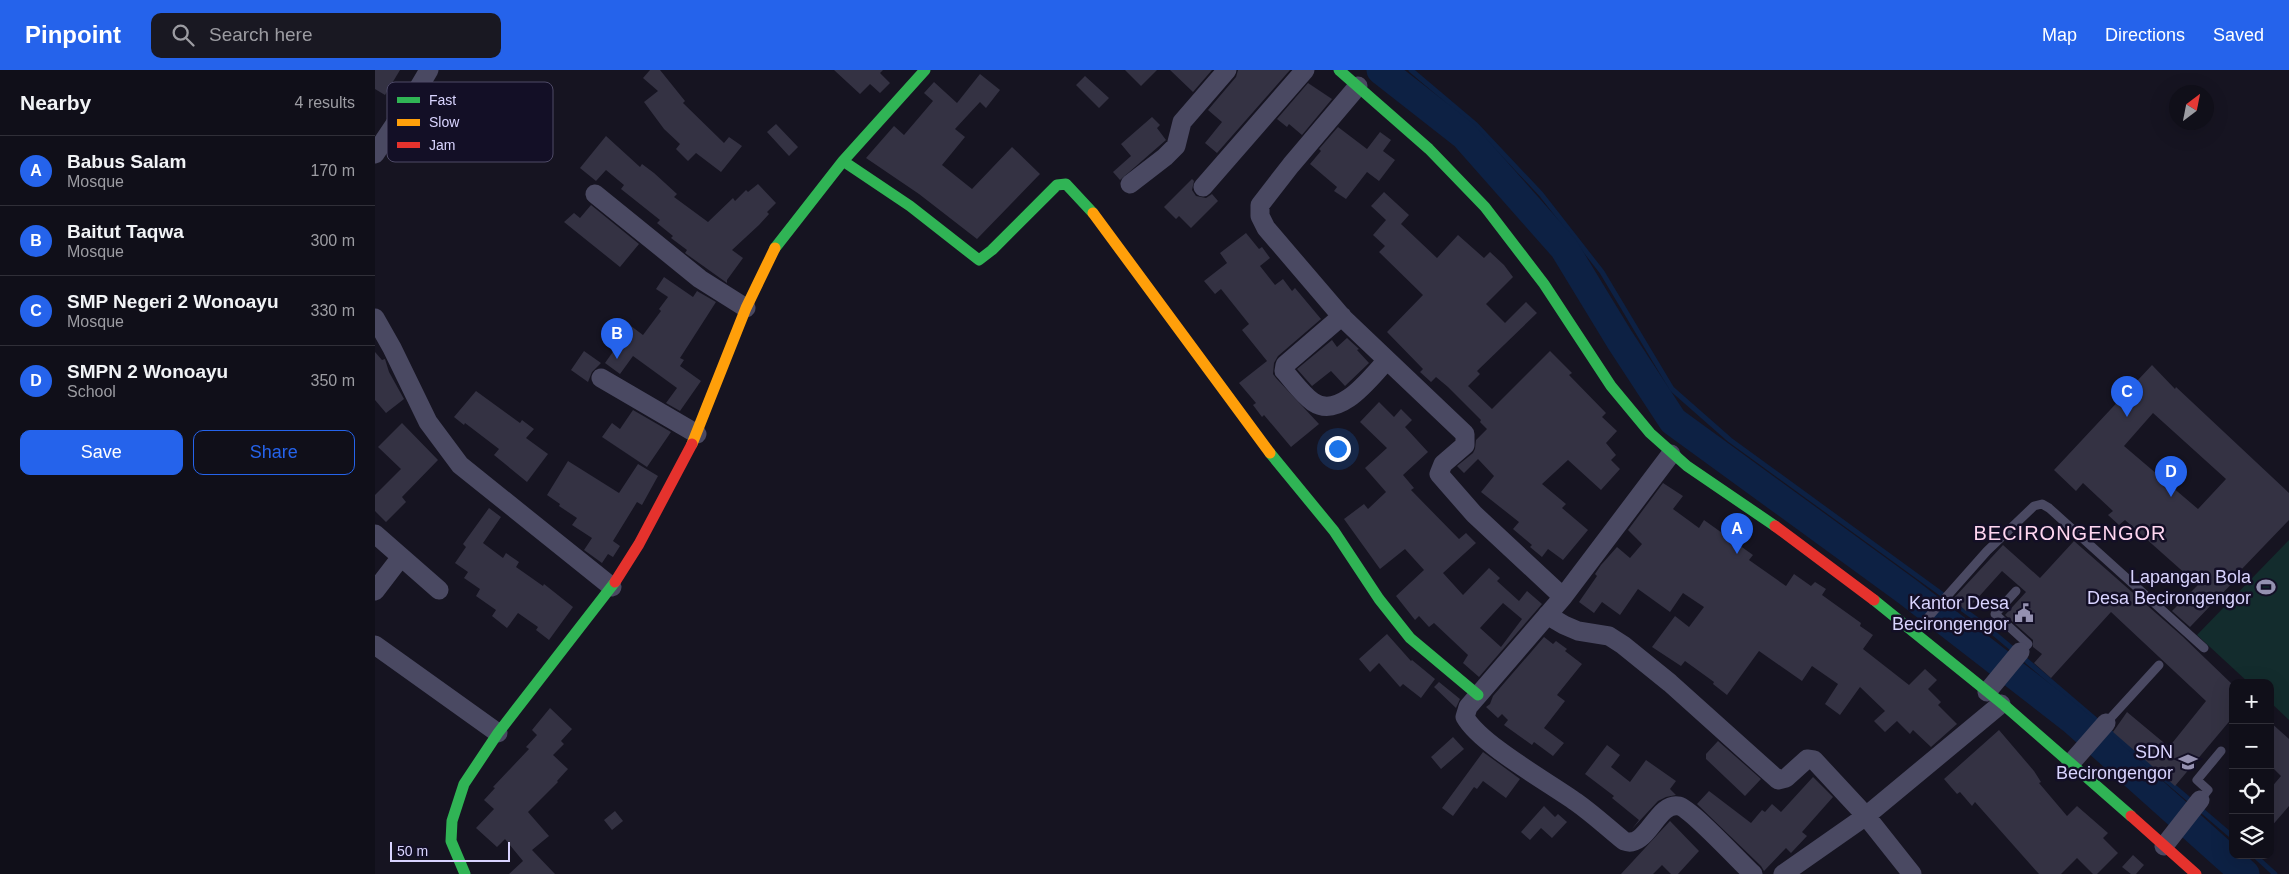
<!DOCTYPE html>
<html lang="en">
<head>
<meta charset="utf-8">
<style>
  body { margin:0; font-family:Arial,sans-serif; background:#191822; color:#f1f3f6 }
  .controls { position:absolute; right:15px; bottom:15px; display:grid; overflow:hidden; border-radius:10px; box-shadow:0 5px 20px #0002 }
  .controls button { width:45px; height:45px; display:grid; place-items:center; padding:0; border:0; border-bottom:1px solid #302f38; background:#100f19; color:#f1f3f6; font:25px sans-serif }
  .compass { position:absolute; left:1794px; top:15px; width:45px; height:45px; border-radius:50%; background:#100f19; box-shadow:0 5px 20px #0002; rotate:32deg }
  .scale { position:absolute; left:15px; bottom:12px; width:120px; box-sizing:border-box; padding-left:5px; border:2px solid #d9d4ff; border-top:0; font-size:14px; line-height:18px; white-space:nowrap; color:#d9d4ff; -webkit-text-stroke:4px #130f26; paint-order:stroke }
  .you { position:absolute; left:962px; top:378px; width:18px; height:18px; margin:-12px; border:4px solid #fff; border-radius:50%; background:#1a73e8; box-shadow:0 0 0 8px #1a73e833 }
  .badge { display:grid; place-items:center; width:32px; height:32px; border-radius:50%; background:#2563eb; color:#fff; font-size:16px; font-weight:700 }
  .pin { position:absolute; translate:-50% -41px; filter:drop-shadow(0 1px 2px #0008) }
  .pin::after { content:''; position:absolute; top:26px; width:18px; height:15px; background:inherit; clip-path:polygon(0 0,100% 0,50% 100%) }
  .list { margin:0; padding:0; list-style:none }
  h2 { display:flex; justify-content:space-between; align-items:center; height:65px; margin:0; padding:0 20px; font-size:21px }
  h2 small { font-size:16px; font-weight:400; color:#9c9ca2 }
  .list li { display:grid; grid-template-columns:32px 1fr auto; gap:15px; align-items:center; box-sizing:border-box; height:70px; padding:0 20px; border-top:1px solid #302f38 }
  .list b { display:block; font-size:19px; white-space:nowrap }
  .list p { margin:0; font-size:16px; white-space:nowrap; color:#9c9ca2 }
  .list em { font-size:16px; font-style:normal; color:#9c9ca2 }
  .actions { display:flex; gap:10px; padding:15px 20px }
  .actions a { flex:1; padding:11px 0; border:1px solid #2563eb; border-radius:10px; text-align:center; font-size:18px; color:#2563eb }
  .actions .main { background:#2563eb; color:#fff }
  .icon { flex:none; width:28px; height:28px; fill:none; stroke:currentColor; stroke-width:2; stroke-linecap:round; stroke-linejoin:round }
  .map { position:relative; flex:none; width:1914px; height:804px; overflow:hidden }
  header { display:flex; align-items:center; gap:30px; box-sizing:border-box; height:70px; padding:0 25px; background:#2563eb; color:#fff }
  header strong { font-size:24px }
  nav { display:flex; gap:28px; margin-inline-start:auto; font-size:18px }
  .search { width:350px; height:45px; background:#191822; display:flex; align-items:center; gap:12px; box-sizing:border-box; padding:0 18px; border-radius:10px; color:#9c9ca2; font-size:19px }
  main { display:flex }
  aside { flex:1; background:#100f19 }
  .map>svg:first-child { display:block }
</style>
</head>
<body>
<header>
<strong>Pinpoint</strong>
<div class="search"><svg class="icon" aria-label="search" viewBox="0 0 24 24"><circle cx="10" cy="10" r="6"/><path d="M15 15l6 6"/></svg>Search here</div>
<nav><a>Map</a><a>Directions</a><a>Saved</a></nav>
</header>
<main>
<aside>
<h2>Nearby<small>4 results</small></h2>
<ul class="list">
<li><span class="badge">A</span><div><b>Babus Salam</b><p>Mosque</p></div><em>170 m</em></li>
<li><span class="badge">B</span><div><b>Baitut Taqwa</b><p>Mosque</p></div><em>300 m</em></li>
<li><span class="badge">C</span><div><b>SMP Negeri 2 Wonoayu</b><p>Mosque</p></div><em>330 m</em></li>
<li><span class="badge">D</span><div><b>SMPN 2 Wonoayu</b><p>School</p></div><em>350 m</em></li>
</ul>
<div class="actions"><a class="main">Save</a><a>Share</a></div>
</aside>
<div class="map">
<svg width="1914" height="804" viewBox="0 0 1914 804">
  <rect width="100%" height="100%" fill="#161421"/>
  <!-- green -->
  <path fill="#132c2d" d="M1914,470v180l-19,-18v-19h-21l-52,-48z"/>
  <g fill="none" stroke-linecap="round" stroke-linejoin="round">
    <!-- stream -->
    <path stroke="#0d2144" stroke-width="5" d="M1036,0l65,55 65,69 61,78 70,117 58,51 253,184 32,27
      M1646,586l212,181
      M1879,785l21,19"/>
    <!-- river -->
    <path stroke="#0d2144" stroke-width="29" d="M1006,0l83,65 100,113 56,92 53,81 235,171 165,128 172,154"/>
  </g>
  <!-- building -->
  <path fill="#343243" fill-rule="evenodd" d="M0,0h25l-15,25 -10,-6z
    M275,0h10l25,31 -2,2 41,40 5,-6 13,9 -21,26 -25,-19 -8,8 -12,-12 4,-5 -16,-15 -20,-27 14,-11 -15,-13z
    M459,0h49l-3,3 10,10 -10,10 -10,-9 -10,10z
    M750,0h32l-16,16z
    M795,0h42l-19,22z
    M863,0h52l-73,83 -12,-10 17,-21 -14,-12 28,-33z
    M605,4l20,16 -14,18 -6,-6 -25,27 10,8 -23,28 30,24 40,-42 28,27 -63,65 -58,-45 -53,-36 28,-32 10,9 29,-34 -9,-8 10,-11 23,21z
    M710,6l24,22 -10,10 -23,-23z
    M933,13l24,16 -30,36 -13,-11 -2,3 -10,-8z
    M777,47l8,8 -3,3 9,12 -46,40 -7,-8 18,-16 -10,-12z
    M401,54l22,23 -9,9 -22,-24z
    M963,57l29,22 13,-17 11,8 -8,11 12,9 -16,21 -12,-9 -21,27 -12,-8 3,-4 -27,-23 11,-13 -2,-2z
    M231,66l34,31 2,-3 12,9 23,21 -3,3 34,25 25,-24 2,3 11,-11 2,2 10,-8 18,19 -9,9 2,2 -10,11 -27,25 11,8 -16,22v3l-42,-30 2,-3 -16,-12 2,-2 -16,-13 3,-3 -39,-31 3,-4 -18,-15 -10,11 -16,-13z
    M817,109l2,2 -2,9 4,6 10,2 6,-4 6,7 -27,27 -12,-12 -3,3 -12,-12z
    M1009,122l25,23 -8,9 36,34 21,-23 26,23 6,-6 14,13 9,12 -27,27 19,19 21,-21 11,11 -60,58 3,3 -12,12 24,23 58,-58 22,22 -3,2 37,38 -4,4 15,14 -11,12 10,12 -5,5 9,9 -19,21 -33,-30 -26,24 24,20 -4,4 26,22 -25,30 -15,-11 -6,8 -12,-10 2,-2 -19,-16 6,-7 -38,-30 13,-16 -16,-17 -14,14 -7,-7 16,-13 2,-4 1,-9 11,-11 -7,-7 1,-2 -33,-33 -12,-10 -5,5 -11,-10 3,-3 -36,-37 36,-37 -44,-43 6,-6 -12,-11 13,-15 -15,-14z
    M216,135l48,39 -19,23 -56,-45 10,-9 6,5z
    M871,163l13,16 3,-2 8,11 -10,8 15,19 8,-6 9,12 3,-3 26,31 -43,37 -4,7 -1,11 3,4 43,46 -28,23 -27,-32 -2,2 -9,-12 3,-2 -17,-20 28,-22 -25,-31 7,-6 -28,-35 -6,5 -11,-13 23,-18 -7,-10z
    M289,207l29,20 4,-6 19,11 -36,56 4,2 -4,6 21,15 -21,30 -14,-8 11,-15 -44,-32 -13,18 -15,-11 26,-37 12,9 18,-24 -2,-2 9,-12 -12,-8z
    M972,268l12,11 -2,1 12,13 -24,23 -14,-15 -19,15 -15,-17 35,-29 5,7z
    M209,281l17,12 -9,9 -4,10 -17,-12z
    M0,282l7,8 3,-1 4,13 15,27 -18,14 -11,-13z
    M1777,295l23,24 1,-2 113,106v27l-51,53 2,2 -50,52 -18,-16 26,-26 -73,-65 -6,5 -11,-10 5,-4 -30,-28 -7,8 -22,-21zM1778,343l73,66 -28,30 -74,-63z
    M101,321l44,32 2,-3 12,9 -8,9 22,16 -21,28 -33,-27 5,-6 -34,-26 -1,2 -10,-8z
    M1004,332l15,15 7,-8 11,11 -7,7 23,25 -25,23 11,13 -3,2 48,49 7,-6 10,10 -33,30 20,22 26,-27 11,10 -3,3 22,20 8,-10 15,13 -63,73 -16,-14 5,-8 -34,-32 -5,4 -10,-11 -4,4 -19,-24 28,-26 -19,-21 -25,20 -36,-50 20,-15 4,5 18,-17 -21,-24 22,-20 -27,-26zM1128,533l19,16 -21,28 -21,-19z
    M258,340l38,22 -24,35 -45,-30 10,-14 8,6z
    M27,353l36,37 -36,37 4,5 -20,20 -11,-11v-16l26,-26 -23,-22z
    M193,391l51,32 19,-29 20,12 -16,29 -5,-3 -24,39 7,5 -7,11 -5,-3 -6,9 -18,-13 8,-12 -20,-13 5,-7 -18,-12 1,-2 -13,-9z
    M1288,413l20,13 -10,13 26,19 5,-8 49,35 -4,5 37,26 8,-12 17,12 4,-4 11,7 -4,6 39,28 -1,3 13,9 -10,14 46,36 16,-16 12,11 -9,9 13,13 -3,3 19,19 -26,23 -18,-17 -3,4 -13,-13 -12,11 -11,-11 11,-10 -25,-24 -20,28 -15,-11 13,-20 -26,-18 -10,15 -43,-30 -32,44 -14,-11 1,-2 -29,-21 -4,5 -29,-19 23,-31 14,11 15,-20 -21,-14 -13,19 -32,-23 -18,26 -18,-13 -8,11 -15,-11 18,-26 -2,-2 6,-9 16,-18 13,11 12,-14 -14,-14z
    M114,438l12,9 -18,26 20,15 3,-5 13,9 -3,5 27,19 1,-2 29,23 -24,33 -13,-10 2,-3 -20,-14 -11,15 -15,-12 4,-6 -20,-14 4,-7 -16,-11 4,-6 -13,-9 11,-16 -3,-3z
    M1699,471l108,95 51,49v32l-58,69 -62,-54 14,-20 42,35 37,-46 -95,-89 -60,66 -17,-15 8,-9 -9,-7v-7l-28,-25 21,-23 -24,-21 -36,40 -13,-12 50,-54 37,33z
    M1012,564l24,27 1,-1 23,19 -14,19 -18,-14 -3,3 -21,-24 -9,9 -11,-13z
    M1169,567l9,7 3,-3 11,8 -2,2 17,13 -25,31 8,6 -21,27 20,15 -11,13 -19,-14 -2,3 -28,-20 4,-5 -6,-6 -4,4 -12,-11 4,-3 3,-8z
    M1064,612l21,17 -4,9 -22,-21z
    M175,638l22,21 -11,12 3,3 -11,11 15,14 -11,12 1,1 -30,30 21,24 -17,14 23,24h-46l14,-13 -18,-22 -8,8 -21,-19 18,-19 -10,-9 11,-12 -2,-1 36,-38 -3,-2 11,-12 -5,-5z
    M1895,652l19,17v67l-19,22v-39l11,-13 -11,-11z
    M1624,660l35,41 7,11 -2,1 28,33 10,-10 31,27 -5,5 15,15 -21,21h-4l-16,-16 -16,16h-22l-64,-72 -3,4 -12,-14 -3,2 -13,-15z
    M1078,667l11,12 -23,20 -10,-12z
    M1343,671l43,38 -16,17 -39,-37v-5z
    M1232,675l13,10 -9,12 19,15 16,-22 30,21 -6,8 6,6 -10,2 -8,4 -26,28 7,-9 -27,-22 2,-2 -29,-22z
    M1108,682l37,27 -14,19 -23,-17 -6,8 -3,-2 -21,29 -11,-8z
    M1438,707l20,20 -31,35 5,4 -16,17 -5,-5 -22,23 -3,-5 -64,-62 12,-13 42,32 11,-13 3,2 7,-8 9,8z
    M1169,736l11,11 3,-3 9,8 -15,16 -11,-10 -11,12 -9,-8z
    M240,741l8,10 -11,9 -8,-10z
    M1295,751l29,30 -21,23h-7l-9,-9 -9,9h-32z
    M1758,785l11,10 -8,9h-5l-9,-7z"/>
  <g fill="none" stroke-linecap="round" stroke-linejoin="round">
    <!-- lane -->
    <path stroke="#4a4962" stroke-width="9" d="M1641,521l-21,23 33,30 -8,8
      M1541,561l71,-80 47,-45 8,-2 7,4 155,140
      M1731,653l53,-58
      M1825,730l8,-10 -11,-10 24,-29"/>
    <!-- street -->
    <path stroke="#4a4962" stroke-width="19" d="M983,16l-67,79 -31,40v11l6,12 77,90 122,116v11l-22,19 -4,10 35,40 89,83
      M0,84l38,-57 16,-27
      M755,114l35,-27 11,-11 6,-24 45,-52
      M828,117l102,-117
      M220,124l105,85 46,29
      M967,246l-57,49 -1,6c9,10 18,23 29,31 27,18 58,-25 74,-42
      M0,248l17,30 36,74 32,43 152,122
      M226,308l96,56
      M1296,384l-108,143 -95,110 -3,10c15,27 83,65 111,85 17,12 32,26 48,39 23,9 33,-40 55,-35 12,3 61,56 74,68
      M0,464l64,56
      M0,521l26,-34
      M1172,545l17,10 14,6 31,5 14,9 47,38 108,97 8,-2 21,-19 7,1 52,56 46,58
      M0,575l123,88
      M1612,622l33,-40
      M1696,693l35,-40
      M1789,776l36,-46
      M1408,804l83,-58 135,-112"/>
    <!-- fast -->
    <path stroke="#30b455" stroke-width="11" d="M964,0l90,79 56,58 59,77 67,102 39,47 37,33 88,60
      M468,91l67,45 69,54 13,-10 65,-65 9,-1 27,29
      M400,178l68,-87 82,-91
      M895,383l64,78 45,68 31,39 68,57
      M1499,530l130,105 127,111
      M90,804l-14,-33 1,-20 12,-37 34,-51 117,-151"/>
    <!-- slow -->
    <path stroke="#ff9f0a" stroke-width="11" d="M718,143l177,240
      M317,374l54,-136 29,-60"/>
    <!-- jam -->
    <path stroke="#e5322d" stroke-width="11" d="M1400,456l99,74
      M240,512l24,-38 53,-100
      M1756,746l65,58"/>
  </g>
  <!-- icons -->
  <defs>
    <g id="stadium-bare" transform="scale(1.5)"><path d="M0-5a6.5 5 0 1 0 0 10a6.5 5 0 1 0 0-10ZM-3.5-1.8h7v3.6h-7Z" fill="#9591b1" stroke="#130f26" stroke-width="2.5" paint-order="stroke"/></g>
    <g id="civic-bare" transform="scale(1.5)"><path d="M-.6-6.5H3V-4.5H.6V-3L4-1V1h2V6H-6V1h2V-1L-.6-3ZM-1.2 2.5V6h2.4V2.5Z" fill="#9591b1" stroke="#130f26" stroke-width="2.5" paint-order="stroke"/></g>
    <g id="school-bare" transform="scale(1.5)"><path d="M0-5L7-2L0 1L-7-2ZM-4 1L0 2.5L4 1V4Q0 6-4 4Z" fill="#9591b1" stroke="#130f26" stroke-width="2.5" paint-order="stroke"/></g>
  </defs>
  <g fill-rule="evenodd">
    <use href="#stadium-bare" x="1891" y="517"/>
    <use href="#civic-bare" x="1649" y="543"/>
    <use href="#school-bare" x="1813" y="692"/>
  </g>
  <g text-anchor="middle" dominant-baseline="central" stroke-width="5" stroke-linejoin="round" paint-order="stroke">
    <!-- poi labels -->
    <g font-size="18" fill="#d9d4ff" stroke="#130f26" text-anchor="end">
      <text x="1876" y="507">Lapangan Bola<tspan x="1876" dy="21">Desa Becirongengor</tspan></text>
      <text x="1634" y="533">Kantor Desa<tspan x="1634" dy="21">Becirongengor</tspan></text>
      <text x="1798" y="682">SDN<tspan x="1798" dy="21">Becirongengor</tspan></text>
    </g>
    <!-- quarter labels -->
    <g font-size="20" letter-spacing="1" fill="#ffd6f0" stroke="#130f26">
      <text x="1695" y="463">BECIRONGENGOR</text>
    </g>
  </g>
  <!-- legend -->
  <rect x="12" y="12" width="166" height="80" rx="8" fill="#130f26" stroke="#4e4a67" stroke-width="1"/>
  <rect x="22" y="27" width="23" height="6" fill="#30b455"/>
  <rect x="22" y="49" width="23" height="7" fill="#ff9f0a"/>
  <rect x="22" y="72" width="23" height="6" fill="#e5322d"/>
  <g font-size="14" fill="#d9d4ff">
    <text x="54" y="35">Fast</text>
    <text x="54" y="57">Slow</text>
    <text x="54" y="80">Jam</text>
  </g>
</svg>
<div class="controls">
<button>+</button>
<button>−</button>
<button><svg class="icon" aria-label="locate" viewBox="0 0 24 24"><circle cx="12" cy="12" r="6"/><path d="M12 2v4M12 18v4M2 12h4M18 12h4"/></svg></button>
<button><svg class="icon" aria-label="layers" viewBox="0 0 24 24"><path d="M12 4l9 5-9 5-9-5zM3 14l9 5 9-5"/></svg></button>
</div>
<svg class="compass" viewBox="-18 -18 36 36"><path d="M0-13l5 13h-10z" fill="#e53935"/><path d="M0 13l5-13h-10z" fill="#9c9ca2"/></svg>
<div class="scale">50 m</div>
<div class="you"></div>
<div class="pin badge" style="left:1362px;top:484px">A</div>
<div class="pin badge" style="left:242px;top:289px">B</div>
<div class="pin badge" style="left:1752px;top:347px">C</div>
<div class="pin badge" style="left:1796px;top:427px">D</div>
</div>
</main>
</body>
</html>
